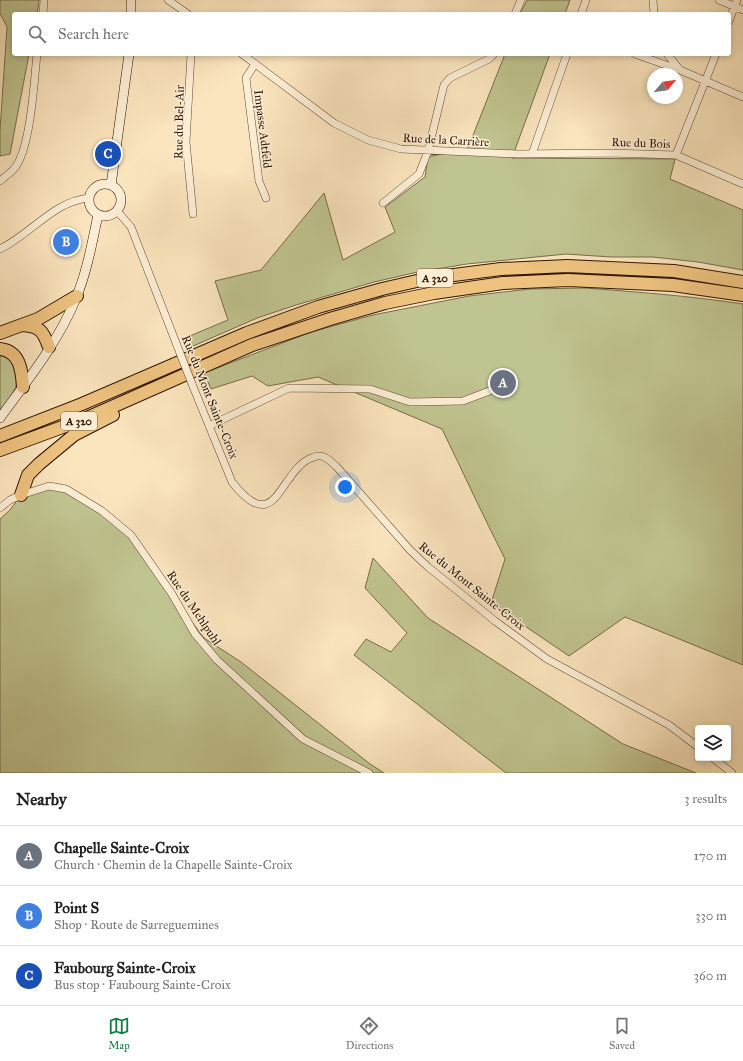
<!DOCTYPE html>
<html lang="en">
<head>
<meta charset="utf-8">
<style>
  body { margin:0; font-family:"IM FELL Great Primer",serif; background:#f6f6f6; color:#222 }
  .controls { position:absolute; right:12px; bottom:12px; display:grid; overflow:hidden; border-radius:4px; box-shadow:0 2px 6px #0003 }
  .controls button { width:36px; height:36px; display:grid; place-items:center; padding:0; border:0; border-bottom:1px solid #e0e0e0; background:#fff; color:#222; font:20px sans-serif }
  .compass { position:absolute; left:647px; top:68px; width:36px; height:36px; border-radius:50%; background:#fff; box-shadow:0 2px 6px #0003; rotate:61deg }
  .you { position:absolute; left:345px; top:487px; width:14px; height:14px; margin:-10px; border:3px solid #fff; border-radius:50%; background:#1a73e8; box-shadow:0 0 0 6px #1a73e833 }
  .badge { display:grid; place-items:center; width:26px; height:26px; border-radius:50%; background:#0b8043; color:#fff; font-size:13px; font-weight:700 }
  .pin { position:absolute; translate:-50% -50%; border:2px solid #fff; box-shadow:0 1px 4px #0006 }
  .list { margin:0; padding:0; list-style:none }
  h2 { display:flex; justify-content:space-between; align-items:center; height:52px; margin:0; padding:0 16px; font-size:17px }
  h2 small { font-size:13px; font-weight:400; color:#767676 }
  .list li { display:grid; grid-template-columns:26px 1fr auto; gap:12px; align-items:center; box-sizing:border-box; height:60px; padding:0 16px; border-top:1px solid #e0e0e0 }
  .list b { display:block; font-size:15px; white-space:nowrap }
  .list p { margin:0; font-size:13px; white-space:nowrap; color:#767676 }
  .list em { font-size:13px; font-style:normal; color:#767676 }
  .icon { flex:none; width:22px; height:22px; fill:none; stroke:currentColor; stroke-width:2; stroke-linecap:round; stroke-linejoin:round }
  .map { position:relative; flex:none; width:743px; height:773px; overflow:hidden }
  .search { position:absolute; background:#fff; box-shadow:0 2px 6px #0003; left:12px; right:12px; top:12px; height:44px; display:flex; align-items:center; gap:10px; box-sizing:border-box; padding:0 14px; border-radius:4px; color:#767676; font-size:15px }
  .sheet { height:232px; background:#fff }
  nav { display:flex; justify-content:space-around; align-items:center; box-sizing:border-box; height:56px; border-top:1px solid #e0e0e0; background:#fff; font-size:11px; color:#767676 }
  nav a { display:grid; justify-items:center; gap:2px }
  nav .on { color:#0b8043 }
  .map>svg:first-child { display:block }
</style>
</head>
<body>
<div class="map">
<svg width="743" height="773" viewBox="0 0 743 773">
  <rect width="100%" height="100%" fill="#fbe5be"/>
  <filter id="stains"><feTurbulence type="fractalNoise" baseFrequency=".005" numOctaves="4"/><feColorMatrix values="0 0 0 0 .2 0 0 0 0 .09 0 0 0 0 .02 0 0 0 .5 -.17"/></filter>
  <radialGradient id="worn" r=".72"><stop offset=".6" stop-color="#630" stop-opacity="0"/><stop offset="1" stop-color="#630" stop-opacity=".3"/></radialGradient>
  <!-- green -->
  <path fill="#c0c490" stroke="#786c4a" d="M0,0h39l-2,14h-23v40h15l-19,100 -10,2v-26l7,-103 -7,-14z
    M527,0h43l-5,14h-45z
    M505,54h45l-38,104 163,1 -5,20 73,31v60l-45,-8 -45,-5h-42l-45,-3 -99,10 -49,8 -44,10 -78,23 -39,13 -66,29 -6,-9 43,-18 -13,-39 46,-11 63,-77 19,67 52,-28 -10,-25 40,-30 3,-20 40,-9z
    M585,288c53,4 105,8 158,16v361l-118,-48 -56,39 -78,-53 14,-44c-22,-43 -42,-87 -63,-130l-124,-52 -50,9 -16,-10 -41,13 -7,-16 107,-41 62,-17 96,-19 61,-7z
    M0,356c5,0 10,4 13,8 14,15 -4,34 -13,47z
    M49,486l17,3 57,41 81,108 37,24 129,102 14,9h-384v-254l10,-9 11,-15z
    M373,558l55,60 195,126 73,29h-190l-152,-118 12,-16 25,13 16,-19 -42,-45z"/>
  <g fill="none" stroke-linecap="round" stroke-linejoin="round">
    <!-- street casing -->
    <g stroke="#644932" stroke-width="8">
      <path id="street" d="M168,0l20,14
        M653,0l1,14
        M719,0l24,10
        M43,14l1,-14
        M515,14l6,-14
        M581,14l5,-14
        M729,21l8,-21
        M191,54l-5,88 7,72
        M242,54l92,69 34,17 33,9 117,5 91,-1 67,2 67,29
        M635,54l45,16 63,27
        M667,54l13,16
        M255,64l-9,14 13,103 7,17
        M532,154l35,-100
        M676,155l40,-101
        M0,181c5,-4 10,-8 14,-12 17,-20 20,-88 23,-115
        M383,203l36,-29 9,-23 16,-66 6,-7 39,-19 5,-5
        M118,212l13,15 47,121
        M0,249c31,-15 54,-48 89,-51
        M192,384l40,98c46,59 47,-15 82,-25 4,-2 9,-1 12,1 4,2 7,6 10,8l74,84 18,17 67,54 52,38 122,66 29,22
        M209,426l80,-38 81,1 40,13 53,-1 29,-11
        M0,508l10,-8 11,-5 28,-9 17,3 36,22 29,24 41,59 23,40 22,26 86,79 66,34
        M713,758l19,15"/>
    </g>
    <!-- secondary casing -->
    <g stroke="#311503" stroke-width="10">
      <path id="secondary" d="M131,0v14
        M89 200a16 16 0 1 1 32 0a16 16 0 1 1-32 0Z
        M111,185l18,-131
        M0,418c27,-37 59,-77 76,-120 11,-26 16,-55 22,-83"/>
    </g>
    <!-- highway casing -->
    <g stroke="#311503" stroke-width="14">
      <path id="highway" d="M22,325c18,1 21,6 27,22
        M0,333l38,-14 39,-23
        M0,349c20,2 22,22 23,38
        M0,436l82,-32 165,-71 71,-26 64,-18 48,-11 71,-9 66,-3 107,5 69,11
        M0,450l87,-32 165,-73 78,-26 55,-16 49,-10 69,-10 65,-3 105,5 70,10
        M21,495l7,-20 11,-11 35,-29 39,-20"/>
    </g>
    <!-- street -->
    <use href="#street" stroke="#fceed5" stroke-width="7"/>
    <!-- secondary -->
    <use href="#secondary" stroke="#fceed5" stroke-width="9"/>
    <!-- highway -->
    <use href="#highway" stroke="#eec27f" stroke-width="12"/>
    <!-- street-bridge casing -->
    <g stroke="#644932" stroke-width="8" stroke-linecap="butt">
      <path id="street-bridge" d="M178,348l14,36"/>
    </g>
    <!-- street-bridge -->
    <use href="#street-bridge" stroke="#fceed5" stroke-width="7"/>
  </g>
  <g text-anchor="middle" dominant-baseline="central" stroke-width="3" stroke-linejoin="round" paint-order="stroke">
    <!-- shield labels -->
    <g fill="#fceed5" stroke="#6e5642" stroke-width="1">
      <rect x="417" y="269" width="36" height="18" rx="3"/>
      <rect x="61" y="412" width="36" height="18" rx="3"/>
    </g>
    <g font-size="11" font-weight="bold" fill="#311503">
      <text x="435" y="278">A 320</text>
      <text x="79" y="421">A 320</text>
    </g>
    <!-- street labels -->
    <g font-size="12" fill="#311503" stroke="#fceed5">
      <text transform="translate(179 122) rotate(-89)">Rue du Bel-Air</text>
      <text transform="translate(263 129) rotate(83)">Impasse Adtfeld</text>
      <text transform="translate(446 140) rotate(3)">Rue de la Carrière</text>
      <text transform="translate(641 143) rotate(2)">Rue du Bois</text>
      <text transform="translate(210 397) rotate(68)">Rue du Mont Sainte-Croix</text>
      <text transform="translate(472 586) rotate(39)">Rue du Mont Sainte-Croix</text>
      <text transform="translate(194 608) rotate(56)">Rue du Mehlpuhl</text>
    </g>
  </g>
  <rect width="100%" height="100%" filter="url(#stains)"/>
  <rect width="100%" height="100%" fill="url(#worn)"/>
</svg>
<div class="controls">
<button><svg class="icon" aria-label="layers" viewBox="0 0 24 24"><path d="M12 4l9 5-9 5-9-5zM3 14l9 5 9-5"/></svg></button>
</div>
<svg class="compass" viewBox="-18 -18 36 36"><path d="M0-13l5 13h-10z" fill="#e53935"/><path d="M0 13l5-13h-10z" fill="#767676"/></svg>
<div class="you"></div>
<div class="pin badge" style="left:503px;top:383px;background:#6b7280">A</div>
<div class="pin badge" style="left:66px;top:242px;background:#3f7fe0">B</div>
<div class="pin badge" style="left:108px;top:154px;background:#1a4fb4">C</div>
<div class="search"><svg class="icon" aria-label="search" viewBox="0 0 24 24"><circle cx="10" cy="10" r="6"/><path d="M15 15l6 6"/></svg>Search here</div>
</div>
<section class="sheet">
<h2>Nearby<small>3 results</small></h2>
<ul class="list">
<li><span class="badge" style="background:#6b7280">A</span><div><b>Chapelle Sainte-Croix</b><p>Church · Chemin de la Chapelle Sainte-Croix</p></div><em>170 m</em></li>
<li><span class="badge" style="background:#3f7fe0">B</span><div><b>Point S</b><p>Shop · Route de Sarreguemines</p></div><em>330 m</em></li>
<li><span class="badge" style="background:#1a4fb4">C</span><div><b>Faubourg Sainte-Croix</b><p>Bus stop · Faubourg Sainte-Croix</p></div><em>360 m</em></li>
</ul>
</section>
<nav>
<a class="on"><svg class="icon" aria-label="map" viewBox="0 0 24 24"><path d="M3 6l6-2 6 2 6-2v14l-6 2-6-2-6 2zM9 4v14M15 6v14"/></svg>Map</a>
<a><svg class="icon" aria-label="directions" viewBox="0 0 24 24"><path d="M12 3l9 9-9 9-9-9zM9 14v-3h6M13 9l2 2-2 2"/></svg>Directions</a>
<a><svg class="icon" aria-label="saved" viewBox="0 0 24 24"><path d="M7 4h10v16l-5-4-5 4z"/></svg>Saved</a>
</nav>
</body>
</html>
